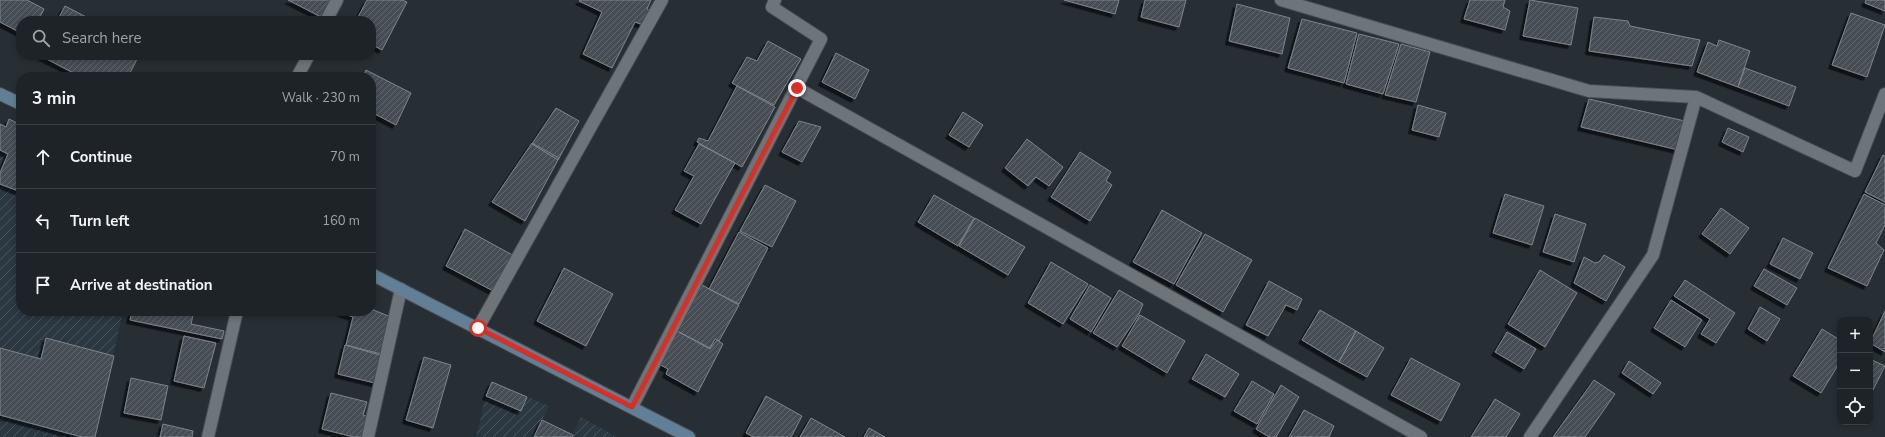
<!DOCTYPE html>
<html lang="en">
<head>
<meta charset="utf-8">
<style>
  body { margin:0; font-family:"Nunito Sans",sans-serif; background:#2b2f33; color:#f1f3f6 }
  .controls { position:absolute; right:12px; bottom:12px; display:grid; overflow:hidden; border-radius:8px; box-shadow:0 2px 6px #0003 }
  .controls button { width:36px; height:36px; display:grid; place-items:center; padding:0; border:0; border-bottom:1px solid #3c4044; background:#1e2327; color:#f1f3f6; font:20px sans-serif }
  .stop { position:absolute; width:12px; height:12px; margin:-9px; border:3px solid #d93025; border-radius:50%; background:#fff }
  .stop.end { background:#d93025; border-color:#fff; box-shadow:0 1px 4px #0008 }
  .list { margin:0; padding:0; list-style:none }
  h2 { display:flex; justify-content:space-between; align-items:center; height:52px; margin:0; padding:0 16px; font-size:17px }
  h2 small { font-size:13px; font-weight:400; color:#a1a4a7 }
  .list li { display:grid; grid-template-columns:26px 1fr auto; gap:12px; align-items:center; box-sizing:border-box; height:64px; padding:0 16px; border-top:1px solid #3c4044 }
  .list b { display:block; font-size:15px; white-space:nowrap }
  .list em { font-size:13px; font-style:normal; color:#a1a4a7 }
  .icon { flex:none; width:22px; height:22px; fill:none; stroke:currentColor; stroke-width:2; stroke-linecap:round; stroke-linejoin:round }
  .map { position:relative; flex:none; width:1885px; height:437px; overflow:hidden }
  .search { position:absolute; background:#1e2327; box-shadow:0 2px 6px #0003; left:16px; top:16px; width:360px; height:44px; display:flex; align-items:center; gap:10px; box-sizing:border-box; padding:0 14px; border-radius:16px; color:#a1a4a7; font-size:15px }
  .panel { position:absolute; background:#1e2327; box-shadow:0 2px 6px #0003; left:16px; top:72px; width:360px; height:244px; border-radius:16px }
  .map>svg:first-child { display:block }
</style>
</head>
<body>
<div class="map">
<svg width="1885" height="437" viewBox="0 0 1885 437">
  <defs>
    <pattern id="industrial-furrows" width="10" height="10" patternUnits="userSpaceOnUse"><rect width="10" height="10" fill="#2b3741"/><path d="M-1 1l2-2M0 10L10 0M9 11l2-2" fill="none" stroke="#49545c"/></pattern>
    <pattern id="building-hatch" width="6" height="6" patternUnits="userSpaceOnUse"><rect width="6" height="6" fill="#474e54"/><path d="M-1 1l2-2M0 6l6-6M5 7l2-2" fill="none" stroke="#61676d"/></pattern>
    <filter id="shadow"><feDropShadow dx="-3.5" dy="3.5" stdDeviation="0" flood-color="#0009"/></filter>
  </defs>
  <rect width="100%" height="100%" fill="#282f34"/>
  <!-- industrial -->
  <path fill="url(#industrial-furrows)" d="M9,119l12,6v186h102l-28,126h-95v-313l6,3z
    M492,382l57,24 -7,14 31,14 8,-17 36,20h-141l10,-41z"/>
  <!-- building -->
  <path fill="url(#building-hatch)" stroke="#7d858c" filter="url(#shadow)" d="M0,0h27l17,9 -6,12h-17v12l-21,-11z
    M288,0h45l-10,18z
    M367,0h35l5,2 -25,48 -11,-6v-23h-15z
    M580,0h71l-4,9 5,3 -6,14 -11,-4 -23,46 -29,-14 19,-42 -23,-11z
    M1064,0h55l-4,14z
    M1145,0h41l-7,27 -38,-10z
    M1470,0h35l-2,7 7,4 -5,19 -41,-11z
    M1530,0l48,8 -7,37 -48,-9z
    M1866,0h19v11l-20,-8z
    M1237,4l53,14 -8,36 -53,-13z
    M65,6l29,15h-37z
    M1851,13l34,12 -18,52 -35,-12z
    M1594,17l34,4 2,5 70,14 -8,26 -103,-15z
    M1302,19l55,14 -13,50 -56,-15z
    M1359,34l40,10 -16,50 -37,-10z
    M1719,40l31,11 -12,36 -41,-15 11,-30 9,4z
    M768,41l33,18 -27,46 -42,-22 15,-26 10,4z
    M1401,44l29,8 -14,50 -31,-7z
    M836,53l33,17 -14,29 -33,-17z
    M39,55h100l-11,22h-47z
    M1745,68l51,19 -7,19 -51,-19z
    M366,70l45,23 -15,32 -25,-13v-35h-8z
    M737,86l38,21 -33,60 -45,-25 2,-4 9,3z
    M1589,99l100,23 -6,29 -102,-24z
    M1418,105l28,8 -7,24 -27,-7z
    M556,108l23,13 -21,39 -26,-16z
    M963,112l20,13 -14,22 -20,-12z
    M9,119l12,6v67l-21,-8v-11l8,-19 -8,-4v-26l6,3z
    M799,121l22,6 -19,35 -20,-10z
    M1728,128l21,9 -6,15 -21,-10z
    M1027,139l36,28 -14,19 -13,-9 -8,9 -23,-18z
    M532,143l27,15 -34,63 -33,-19z
    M699,144l36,19 -34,61 -26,-14 19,-34 -10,-5z
    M1080,152l31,20 -5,9 6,4 -22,36 -39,-24z
    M1883,155l2,1v46l-20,-10z
    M765,185l31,16 -24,46 -32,-16z
    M1505,194l39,12 -12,39 -39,-12z
    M1864,194l21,11v20l-9,18 8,7 -17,36 -39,-18z
    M934,195l40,23 -16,28 -40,-24z
    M1721,208l28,20 -19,26 -28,-20z
    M1162,210l40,23 -28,51 -41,-22z
    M1555,214l31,10 -12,38 -31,-10z
    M975,218l50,29 -17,28 -49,-29z
    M465,229l51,28 -19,36 -51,-27z
    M739,232l29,16 -29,56 -30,-15z
    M1205,234l47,26 -29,52 -47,-27z
    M1783,238l30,15 -13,26 -30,-15z
    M1604,255l21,12 -19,34 -32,-18 10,-26 11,6 4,-1z
    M1051,262l37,22 -25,40 -35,-21z
    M564,268l49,26 -27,52 -49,-25z
    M1764,269l33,19 -10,17 -33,-19z
    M1540,270l37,23 -32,54 -37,-23z
    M1685,280l50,33 -19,30 -15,-9 9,-15 -36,-23z
    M1269,281l33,18 -5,11 -11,-5 -18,31 -22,-11z
    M702,285l37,20 -20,36 -4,-2 -5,9 -33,-17z
    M1090,285l21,13 -20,34 -21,-13z
    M1119,290l24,14 -4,10 -22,33 -24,-14z
    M1671,300l31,20 -17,27 -31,-19z
    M1760,307l20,12 -13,22 -19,-12z
    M371,309l20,8 -10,37 -35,-9 7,-28 -17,-6h35z
    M1320,310l36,21 -17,31 -37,-22z
    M132,311h12v1l12,3 1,-4h37l-3,13 33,7 -2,8 -92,-19z
    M1885,311v41l-15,-9z
    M1140,315l45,26 -18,32 -45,-27z
    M1822,329l18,11v22l-19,31 -28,-17z
    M677,331l33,18 7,-9 6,4 -25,48 -32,-18 2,-5 -9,-5z
    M1356,331l28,17 -17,29 -28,-15z
    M1507,332l29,17 -12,20 -29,-17z
    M184,336l32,7 -12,45 -30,-7z
    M46,338l68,18 -19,81h-13l-82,-22v-67l41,11z
    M345,345l45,13 -7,27 -45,-11z
    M1206,354l33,20 -14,23 -33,-18z
    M424,357l27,8 -18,63 -27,-8z
    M1411,358l49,26 -19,37 -50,-26z
    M1872,360l13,6 -15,30v-31z
    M1629,361l32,22 -8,11 -31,-21z
    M131,378l37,8 -7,34 -37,-7z
    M1594,380l21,14 -30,43h-32z
    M1252,381l22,13 -17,30 -23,-13z
    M492,382l35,15 -6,14 -35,-15z
    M1281,385l18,12 -23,40h-7l-13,-8z
    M331,393l36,9 -4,13 9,3 -5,19h-13l-32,-8z
    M766,396l36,20 -11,21h-37l-8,-4z
    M1495,399l25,15 -14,23h-35z
    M1304,410l30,16 -5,11h-40z
    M811,418l34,19h-45z
    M542,420l31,15 -1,2h-38z
    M163,424l30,7 -1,6h-32z
    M869,428l16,9h-21z"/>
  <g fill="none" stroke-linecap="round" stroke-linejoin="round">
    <!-- street casing -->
    <g stroke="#474c51" stroke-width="14">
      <path id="street" d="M1281,0l308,91 107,6 159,74 30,-77
        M326,21l11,-21
        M297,77l12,-22
        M797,88l624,349
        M478,328l184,-328
        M632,407l189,-368 -49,-32 3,-7
        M208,437l29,-126
        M368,437l33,-148
        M1530,437l123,-182 43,-158"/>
    </g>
    <!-- secondary casing -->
    <g stroke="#474c51" stroke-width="14">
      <path id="secondary" d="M0,94l21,10
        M371,274l318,163"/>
    </g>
    <!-- street -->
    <use href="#street" stroke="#6d757b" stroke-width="12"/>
    <!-- secondary -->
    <use href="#secondary" stroke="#618097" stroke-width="12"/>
  </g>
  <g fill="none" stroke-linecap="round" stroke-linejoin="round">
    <!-- route -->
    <path stroke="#d93025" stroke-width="5" d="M478,328l154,79 165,-319"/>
  </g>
</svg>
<div class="controls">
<button>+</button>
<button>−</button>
<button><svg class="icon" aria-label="locate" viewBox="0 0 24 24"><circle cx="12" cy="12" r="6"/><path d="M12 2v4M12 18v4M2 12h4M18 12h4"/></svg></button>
</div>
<div class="stop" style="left:478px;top:328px"></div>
<div class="stop end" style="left:797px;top:88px"></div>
<div class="search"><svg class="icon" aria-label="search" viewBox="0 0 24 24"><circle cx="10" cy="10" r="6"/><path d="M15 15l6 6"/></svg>Search here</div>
<section class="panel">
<h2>3 min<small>Walk · 230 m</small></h2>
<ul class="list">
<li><svg class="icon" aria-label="ahead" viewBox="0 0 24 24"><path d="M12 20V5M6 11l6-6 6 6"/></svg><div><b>Continue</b></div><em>70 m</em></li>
<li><svg class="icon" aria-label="left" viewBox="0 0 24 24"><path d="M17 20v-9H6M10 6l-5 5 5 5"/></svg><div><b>Turn left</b></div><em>160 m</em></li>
<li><svg class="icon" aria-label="arrive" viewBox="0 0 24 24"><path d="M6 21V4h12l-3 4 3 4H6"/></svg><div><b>Arrive at destination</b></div></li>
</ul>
</section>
</div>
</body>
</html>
